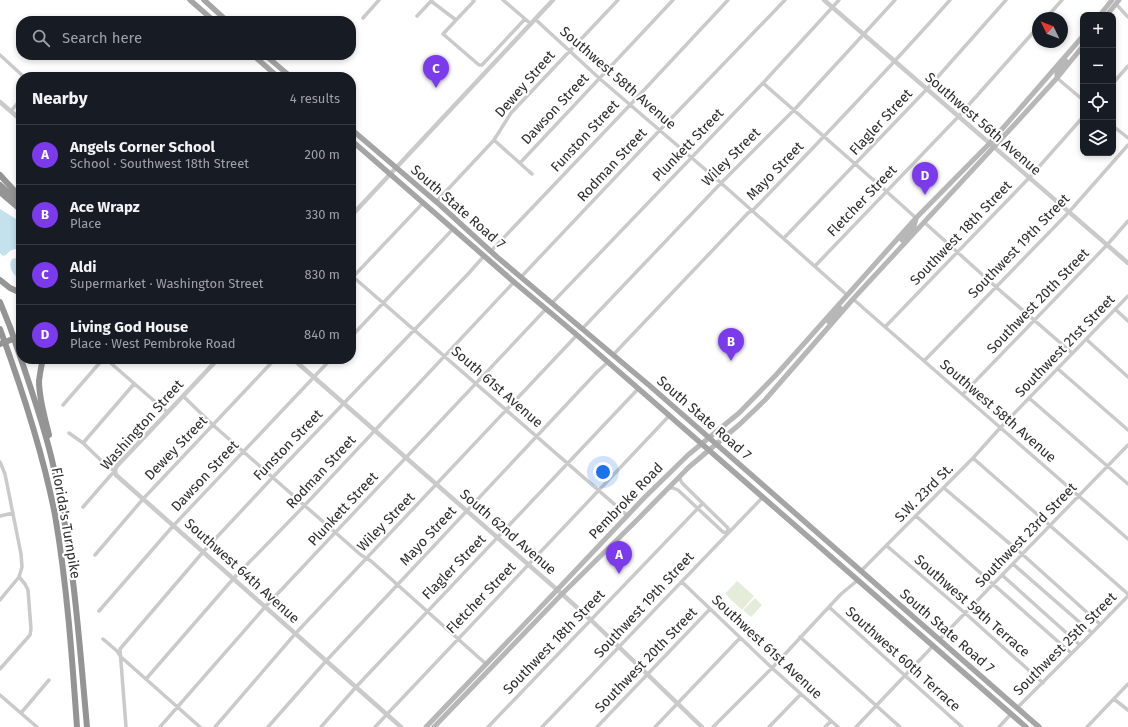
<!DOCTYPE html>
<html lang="en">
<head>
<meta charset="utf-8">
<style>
  body { margin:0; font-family:"Fira Sans",sans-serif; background:#242831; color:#f1f3f6 }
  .controls { position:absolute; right:12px; top:12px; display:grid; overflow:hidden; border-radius:8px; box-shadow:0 2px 6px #0003 }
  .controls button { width:36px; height:36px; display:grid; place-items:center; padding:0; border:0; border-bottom:1px solid #363941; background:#171b24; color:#f1f3f6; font:20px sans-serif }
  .compass { position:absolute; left:1032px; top:12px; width:36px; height:36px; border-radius:50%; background:#171b24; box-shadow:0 2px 6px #0003; rotate:313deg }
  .you { position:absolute; left:603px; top:472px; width:14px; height:14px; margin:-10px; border:3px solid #fff; border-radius:50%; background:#1a73e8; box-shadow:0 0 0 6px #1a73e833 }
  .badge { display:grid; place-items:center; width:26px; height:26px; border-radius:50%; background:#7c3aed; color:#fff; font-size:13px; font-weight:700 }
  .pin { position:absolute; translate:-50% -33px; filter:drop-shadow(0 1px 2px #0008) }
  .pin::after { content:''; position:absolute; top:21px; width:14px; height:12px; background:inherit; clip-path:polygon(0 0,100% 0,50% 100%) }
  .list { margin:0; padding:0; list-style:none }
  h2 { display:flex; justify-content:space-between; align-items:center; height:52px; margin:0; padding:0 16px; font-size:17px }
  h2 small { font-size:13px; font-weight:400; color:#9ea1a6 }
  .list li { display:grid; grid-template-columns:26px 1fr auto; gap:12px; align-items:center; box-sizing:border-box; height:60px; padding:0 16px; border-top:1px solid #363941 }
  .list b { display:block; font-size:15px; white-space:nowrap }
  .list p { margin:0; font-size:13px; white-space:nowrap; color:#9ea1a6 }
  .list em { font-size:13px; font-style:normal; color:#9ea1a6 }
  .icon { flex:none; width:22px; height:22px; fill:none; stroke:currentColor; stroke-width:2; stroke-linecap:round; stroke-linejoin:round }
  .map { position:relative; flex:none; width:1128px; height:727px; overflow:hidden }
  .search { position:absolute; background:#171b24; box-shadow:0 2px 6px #0003; left:16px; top:16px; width:340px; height:44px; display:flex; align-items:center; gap:10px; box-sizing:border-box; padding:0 14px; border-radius:16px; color:#9ea1a6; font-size:15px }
  .panel { position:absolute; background:#171b24; box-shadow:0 2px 6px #0003; left:16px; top:72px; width:340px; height:292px; border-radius:16px }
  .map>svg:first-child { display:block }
</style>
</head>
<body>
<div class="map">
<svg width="1128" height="727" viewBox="0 0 1128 727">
  <rect width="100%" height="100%" fill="#fff"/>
  <!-- green -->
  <path fill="#e5ecd9" d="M737,581l17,15 -12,14 -17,-16z
    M755,598l7,7 -11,12 -8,-7z"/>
  <!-- water -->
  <path fill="#c4e1ee" d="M0,209l19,12 2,2v28l-1,-2c-6,-1 -10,1 -14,6l-3,1 -3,-3z
    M21,257v23c-7,-4 -14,-13 -9,-21z"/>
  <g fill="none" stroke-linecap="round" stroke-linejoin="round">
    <!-- minor -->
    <path stroke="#cacaca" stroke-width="3.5" d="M473,0l1,1 -31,33 36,31h3l43,-46
      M503,0l28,24
      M431,1l25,19
      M1116,4l12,13
      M417,16l15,-16
      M363,18l16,-18
      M1046,18l16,-18
      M535,19l64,59 122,105 126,112
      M0,55l24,22
      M1057,78l26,22
      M763,83l123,108 30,27
      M1113,83l15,-17
      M11,111l10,-12
      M1113,126l15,12
      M494,140l38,34
      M520,163l153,-163
      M436,202l58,-62 17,-27 107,-113
      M924,222l72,65 76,66
      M784,238l143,-149 79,-89
      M491,251l139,-146 98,-105
      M815,266l143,-149 80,-90
      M351,275l277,241
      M521,277l139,-147 125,-130
      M351,279l72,-76
      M853,299l275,240
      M552,303l211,-220 76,-83
      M1115,309l13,12
      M885,327l144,-149 54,-61
      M582,329l139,-146 73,-73 101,-110
      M351,337l102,-108
      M1086,339l42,38
      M613,355l135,-142 6,-4c67,-69 133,-138 196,-209
      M106,359l61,53
      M53,361l2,-2
      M924,361l145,-149 59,-67
      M1058,369l70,61
      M963,394l144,-149 21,-24
      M183,396l30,29 148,130 10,6 115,103
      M1029,398l99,86
      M63,405l40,-46
      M69,433l14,10 26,25 6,3 -5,5 -27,31
      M83,443l51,-59
      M973,458l155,136
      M0,462l5,12 16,80 1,13 -3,10 -19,23
      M669,488h4l5,2 45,42 5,1v-5l-46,-45 -2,-4v-3
      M944,488l78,66 78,70
      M0,516l13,-3
      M916,516l155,137
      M887,546l78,67 78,70
      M95,555l48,-56 132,-140
      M1013,564l79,69
      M861,571l112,-113 27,-30 128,-132
      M1002,575l78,70
      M682,582l90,86 66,59
      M829,607l133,120
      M99,611l74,-85 158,-167
      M800,637l100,90
      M103,639l14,12 4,6 79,70
      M939,640l189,-195
      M0,669l30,-34 1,-6 -3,-39 -3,-6 -6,-7
      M146,679l87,-100 72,-74 209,-223
      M0,695l37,32
      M1114,699l14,11
      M1017,708l75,-75 36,-37
      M21,713l28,-33
      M126,727l-6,-78 83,-97 70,-75 195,-203 16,-18
      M160,727l105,-120 281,-298
      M215,727l80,-93 282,-299
      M268,727l58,-66 271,-289 11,-10
      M321,727l35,-40 282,-298
      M375,727l294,-311
      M488,727l215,-224
      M542,727l220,-229
      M597,727l113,-118
      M655,727l85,-89
      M713,727l59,-59 69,-74 17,-14
      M769,727l32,-33
      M825,727l6,-6
      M856,727l77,-81
      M999,727l12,-13
      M1087,727l41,-43"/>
    <!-- tertiary -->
    <path stroke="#cacaca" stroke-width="4.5" d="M824,0l304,263
      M0,102l21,18
      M351,216l202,-216
      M218,359l-102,108 -1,4 1,4 285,252
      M293,359l269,235 29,26 111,107"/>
    <!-- secondary -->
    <path stroke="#b7b7b7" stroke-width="5" d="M1100,15l12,-15
      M1107,15l12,-15
      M1057,77v-6l9,-10
      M902,240l12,-14 2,-7
      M829,322l11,-14
      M426,727l131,-137 87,-92 44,-43 51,-42 37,-38 140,-157 74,-75 93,-107
      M434,727l128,-133 74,-73 53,-54 51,-43 25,-24 88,-101 162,-175 42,-46 26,-32"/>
    <!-- primary -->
    <path stroke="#a5a5a5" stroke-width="5.5" d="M190,0l24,21
      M204,0l23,21
      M253,55l25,22
      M265,55l26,22
      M351,129l89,76 57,52 153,129 389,341
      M351,140l163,142 63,53 449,392"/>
    <!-- motorway -->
    <path stroke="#949494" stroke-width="6" d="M0,175l21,23
      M0,185l21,20
      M0,192l21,18
      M0,280l10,8 11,5
      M0,302l10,25 11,32
      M0,329c22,60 43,124 55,186 12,70 17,141 22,212
      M21,359c11,33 23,67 31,101 21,88 27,178 35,267
      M43,359c-2,7 -3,15 -4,22 0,18 6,37 10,54"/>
    <!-- motorway-bridge -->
    <path stroke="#949494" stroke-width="6" d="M0,344l21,-8"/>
  </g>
  <g text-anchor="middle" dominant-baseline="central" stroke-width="4" stroke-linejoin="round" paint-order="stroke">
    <!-- street labels -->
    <g font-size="14" fill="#2d2d2d" stroke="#fff">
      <text transform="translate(618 78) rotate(41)">Southwest 58th Avenue</text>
      <text transform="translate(525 84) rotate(-49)">Dewey Street</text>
      <text transform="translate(555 109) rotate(-47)">Dawson Street</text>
      <text transform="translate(881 122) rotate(-47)">Flagler Street</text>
      <text transform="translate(983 124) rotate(41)">Southwest 56th Avenue</text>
      <text transform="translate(585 136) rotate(-47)">Funston Street</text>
      <text transform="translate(688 145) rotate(-46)">Plunkett Street</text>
      <text transform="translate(731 157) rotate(-45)">Wiley Street</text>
      <text transform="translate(612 165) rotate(-47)">Rodman Street</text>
      <text transform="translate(775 171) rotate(-46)">Mayo Street</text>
      <text transform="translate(862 201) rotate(-46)">Fletcher Street</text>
      <text transform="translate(458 207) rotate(41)">South State Road 7</text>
      <text transform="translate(961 233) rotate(-46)">Southwest 18th Street</text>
      <text transform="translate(1019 246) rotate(-46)">Southwest 19th Street</text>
      <text transform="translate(1038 301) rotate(-46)">Southwest 20th Street</text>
      <text transform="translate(1065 346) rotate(-46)">Southwest 21st Street</text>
      <text transform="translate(497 387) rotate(41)">South 61st Avenue</text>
      <text transform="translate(998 411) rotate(41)">Southwest 58th Avenue</text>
      <text transform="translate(704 418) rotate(41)">South State Road 7</text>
      <text transform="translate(142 425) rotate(-48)">Washington Street</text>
      <text transform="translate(288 445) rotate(-46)">Funston Street</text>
      <text transform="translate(176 448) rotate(-46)">Dewey Street</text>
      <text transform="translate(321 472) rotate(-47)">Rodman Street</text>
      <text transform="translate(205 476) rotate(-47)">Dawson Street</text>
      <text transform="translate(924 493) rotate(-45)">S.W. 23rd St.</text>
      <text transform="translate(626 501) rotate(-46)">Pembroke Road</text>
      <text transform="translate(343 509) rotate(-47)">Plunkett Street</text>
      <text transform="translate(386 522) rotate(-46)">Wiley Street</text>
      <text transform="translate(66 523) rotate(80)">Florida's Turnpike</text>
      <text transform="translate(508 532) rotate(41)">South 62nd Avenue</text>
      <text transform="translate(1026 535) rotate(-46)">Southwest 23rd Street</text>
      <text transform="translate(428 536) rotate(-47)">Mayo Street</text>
      <text transform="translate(454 567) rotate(-46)">Flagler Street</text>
      <text transform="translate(242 571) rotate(42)">Southwest 64th Avenue</text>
      <text transform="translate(481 598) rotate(-46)">Fletcher Street</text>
      <text transform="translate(644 605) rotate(-47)">Southwest 19th Street</text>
      <text transform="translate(972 606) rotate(41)">Southwest 59th Terrace</text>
      <text transform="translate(947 631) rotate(41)">South State Road 7</text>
      <text transform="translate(554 642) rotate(-46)">Southwest 18th Street</text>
      <text transform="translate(1065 644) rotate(-45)">Southwest 25th Street</text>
      <text transform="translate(767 647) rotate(43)">Southwest 61st Avenue</text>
      <text transform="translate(903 659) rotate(42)">Southwest 60th Terrace</text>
      <text transform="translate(646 660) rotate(-46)">Southwest 20th Street</text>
    </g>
  </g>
</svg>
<div class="controls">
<button>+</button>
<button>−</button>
<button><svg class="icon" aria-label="locate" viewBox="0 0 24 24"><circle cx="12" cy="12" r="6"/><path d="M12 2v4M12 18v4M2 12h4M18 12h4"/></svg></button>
<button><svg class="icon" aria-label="layers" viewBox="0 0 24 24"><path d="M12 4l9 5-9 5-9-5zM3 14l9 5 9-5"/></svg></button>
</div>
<svg class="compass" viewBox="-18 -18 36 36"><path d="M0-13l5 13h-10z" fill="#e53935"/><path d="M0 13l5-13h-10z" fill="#9ea1a6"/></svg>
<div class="you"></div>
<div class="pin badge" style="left:619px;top:574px">A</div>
<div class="pin badge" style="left:731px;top:361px">B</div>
<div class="pin badge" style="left:436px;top:88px">C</div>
<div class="pin badge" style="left:925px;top:195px">D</div>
<div class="search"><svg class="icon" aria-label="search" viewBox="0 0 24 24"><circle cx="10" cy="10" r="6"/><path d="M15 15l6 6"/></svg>Search here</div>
<section class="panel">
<h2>Nearby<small>4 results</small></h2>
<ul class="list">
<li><span class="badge">A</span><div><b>Angels Corner School</b><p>School · Southwest 18th Street</p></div><em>200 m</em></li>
<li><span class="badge">B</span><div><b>Ace Wrapz</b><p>Place</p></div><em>330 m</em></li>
<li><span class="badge">C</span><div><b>Aldi</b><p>Supermarket · Washington Street</p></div><em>830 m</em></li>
<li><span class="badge">D</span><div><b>Living God House</b><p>Place · West Pembroke Road</p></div><em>840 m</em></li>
</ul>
</section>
</div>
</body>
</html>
